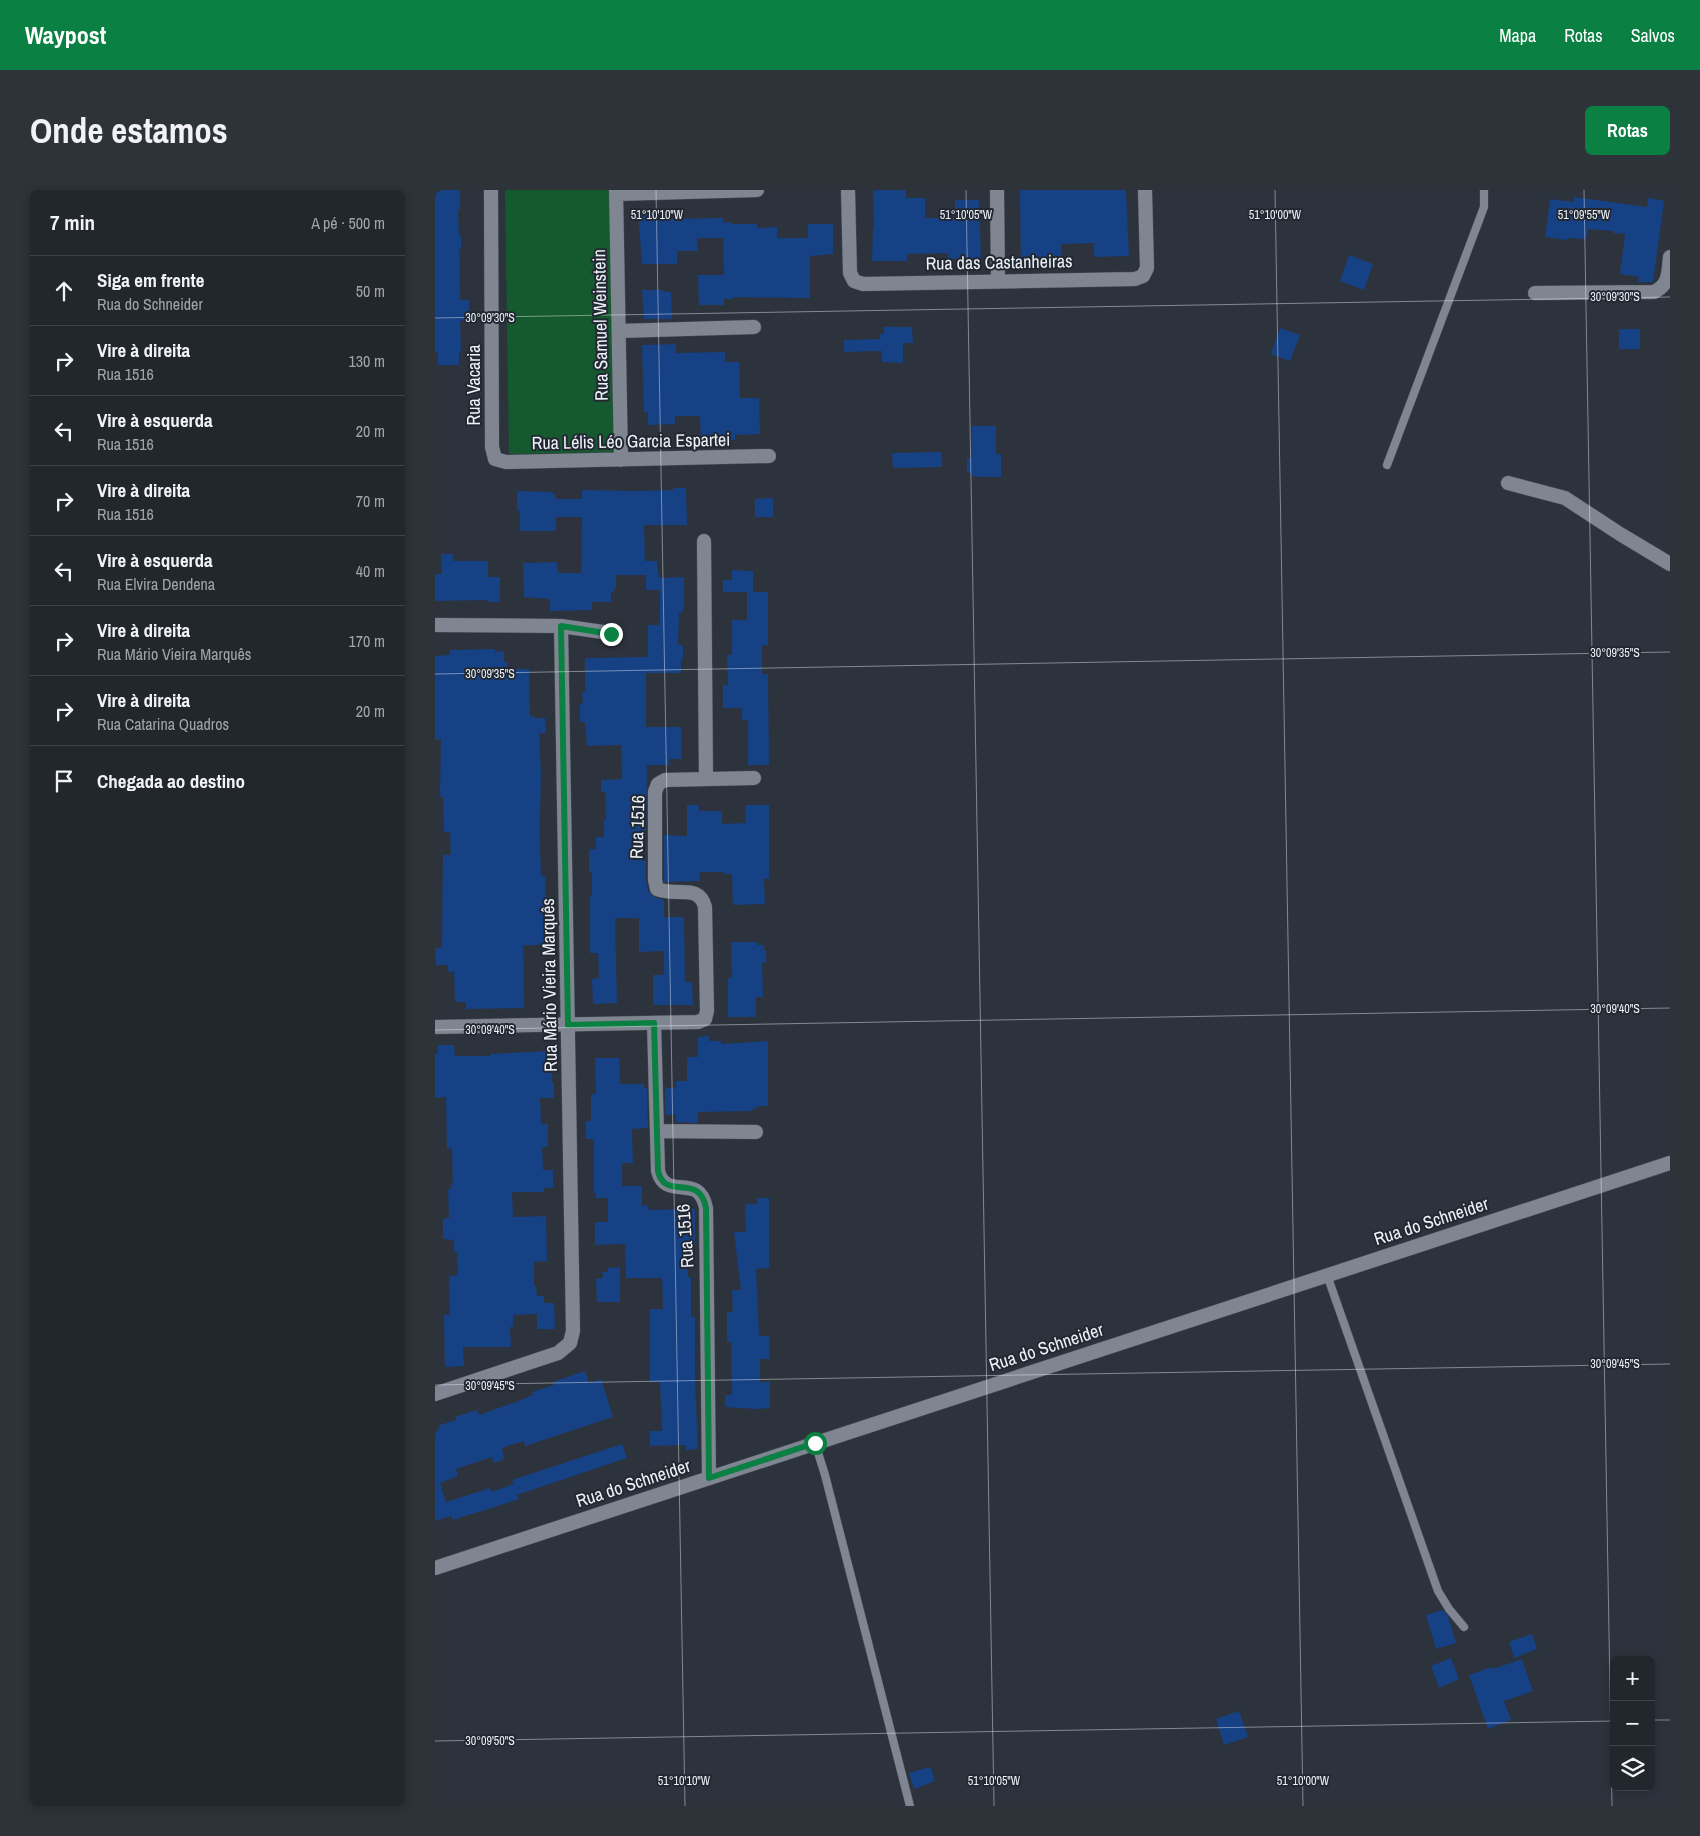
<!DOCTYPE html>
<html lang="pt">
<head>
<meta charset="utf-8">
<style>
  body { margin:0; font-family:"Archivo Narrow",sans-serif; background:#2e3239; color:#f1f3f6 }
  .controls { position:absolute; right:15px; bottom:15px; display:grid; overflow:hidden; border-radius:8px; box-shadow:0 2px 12px #0003 }
  .controls button { width:45px; height:45px; display:grid; place-items:center; padding:0; border:0; border-bottom:1px solid #3f4349; background:#22262d; color:#f1f3f6; font:25px sans-serif }
  .stop { position:absolute; width:15px; height:15px; margin:-11px; border:4px solid #0b8043; border-radius:50%; background:#fff }
  .stop.end { background:#0b8043; border-color:#fff; box-shadow:0 1px 5px #0008 }
  .list { margin:0; padding:0; list-style:none }
  h2 { display:flex; justify-content:space-between; align-items:center; height:65px; margin:0; padding:0 20px; font-size:21px }
  h2 small { font-size:16px; font-weight:400; color:#a2a5aa }
  .list li { display:grid; grid-template-columns:32px 1fr auto; gap:15px; align-items:center; box-sizing:border-box; height:70px; padding:0 20px; border-top:1px solid #3f4349 }
  .list b { display:block; font-size:19px; white-space:nowrap }
  .list p { margin:0; font-size:16px; white-space:nowrap; color:#a2a5aa }
  .list em { font-size:16px; font-style:normal; color:#a2a5aa }
  .icon { flex:none; width:28px; height:28px; fill:none; stroke:currentColor; stroke-width:2; stroke-linecap:round; stroke-linejoin:round }
  .map { position:relative; flex:none; width:1235px; height:1616px; overflow:hidden; border-radius:8px }
  header { display:flex; align-items:center; gap:30px; box-sizing:border-box; height:70px; padding:0 25px; background:#0b8043; color:#fff }
  header strong { font-size:24px }
  nav { display:flex; gap:28px; margin-inline-start:auto; font-size:18px }
  .intro { display:flex; align-items:center; justify-content:space-between; box-sizing:border-box; height:120px; padding:0 30px }
  h1 { margin:0; font-size:35px }
  .button { padding:12px 22px; border-radius:8px; background:#0b8043; color:#fff; font-size:18px; font-weight:700 }
  main { display:flex; gap:30px; padding:0 30px }
  aside { flex:1; background:#22262d; border-radius:8px; box-shadow:0 2px 12px #0003 }
  .map>svg:first-child { display:block }
</style>
</head>
<body>
<header>
<strong>Waypost</strong>
<nav><a>Mapa</a><a>Rotas</a><a>Salvos</a></nav>
</header>
<div class="intro"><h1>Onde estamos</h1><a class="button">Rotas</a></div>
<main>
<aside>
<h2>7 min<small>A pé · 500 m</small></h2>
<ul class="list">
<li><svg class="icon" aria-label="ahead" viewBox="0 0 24 24"><path d="M12 20V5M6 11l6-6 6 6"/></svg><div><b>Siga em frente</b><p>Rua do Schneider</p></div><em>50 m</em></li>
<li><svg class="icon" aria-label="right" viewBox="0 0 24 24"><path d="M7 20v-9h11M14 6l5 5-5 5"/></svg><div><b>Vire à direita</b><p>Rua 1516</p></div><em>130 m</em></li>
<li><svg class="icon" aria-label="left" viewBox="0 0 24 24"><path d="M17 20v-9H6M10 6l-5 5 5 5"/></svg><div><b>Vire à esquerda</b><p>Rua 1516</p></div><em>20 m</em></li>
<li><svg class="icon" aria-label="right" viewBox="0 0 24 24"><path d="M7 20v-9h11M14 6l5 5-5 5"/></svg><div><b>Vire à direita</b><p>Rua 1516</p></div><em>70 m</em></li>
<li><svg class="icon" aria-label="left" viewBox="0 0 24 24"><path d="M17 20v-9H6M10 6l-5 5 5 5"/></svg><div><b>Vire à esquerda</b><p>Rua Elvira Dendena</p></div><em>40 m</em></li>
<li><svg class="icon" aria-label="right" viewBox="0 0 24 24"><path d="M7 20v-9h11M14 6l5 5-5 5"/></svg><div><b>Vire à direita</b><p>Rua Mário Vieira Marquês</p></div><em>170 m</em></li>
<li><svg class="icon" aria-label="right" viewBox="0 0 24 24"><path d="M7 20v-9h11M14 6l5 5-5 5"/></svg><div><b>Vire à direita</b><p>Rua Catarina Quadros</p></div><em>20 m</em></li>
<li><svg class="icon" aria-label="arrive" viewBox="0 0 24 24"><path d="M6 21V4h12l-3 4 3 4H6"/></svg><div><b>Chegada ao destino</b></div></li>
</ul>
</aside>
<div class="map">
<svg width="1235" height="1616" viewBox="0 0 1235 1616">
  <rect width="100%" height="100%" fill="#2d333c"/>
  <!-- green -->
  <path fill="#155a2e" d="M70,0h106l4,262 -106,2z"/>
  <!-- building -->
  <path fill="#164185" d="M0,0h24l1,7v13h-2l1,26h2v13h-2l1,51h9v20l-9,1 1,31h-2v13h-21v-13h-3z
    M438,0h33v8h19v20h30v-18h24l2,58 -33,1v-6l-41,1v7h-35l1,-33h1z
    M585,0h106l3,66 -35,1v-14l-33,1 1,18 -41,1z
    M1139,7l73,10 1,-9 16,3 -11,81h-15l1,-5 -19,-3 5,-40 -12,-1v-2l-25,-2 -2,10 -18,-1 -1,2 -22,-3 5,-38 24,3z
    M203,21h32v8l53,-1v5l8,-1v2h26v4l20,-1v11h31v-14h25v30l-23,2v42l-77,-1v2h-9v6h-25l-1,-30h26l-1,-37h-26l1,13h-21v13h-35z
    M914,65l24,9 -9,26 -24,-9z
    M207,100h21v2h8l1,27h-28z
    M449,137h28l1,16h-10v20l-21,-1v-11l-38,1v-12l36,-1v-5h4z
    M845,138l20,7 -10,26 -19,-7z
    M1184,139h21v20h-21z
    M241,154v9l49,-1v10h14l1,36h19l1,36 -25,1v5h-9v1l-25,1 -1,-26h-25v8l-27,1v-13h-4l-2,-67z
    M537,236h24v28h5v23h-21l-8,-1v-4l-5,1v-15h4z
    M506,262l1,15 -49,1 -1,-15z
    M238,298h13l1,37h-43l1,36h12l2,17 25,-1v30l-2,6h-3l-1,32h5v14h-2v14h-35v54h35l1,32h-13v6h-22l-1,71h-14l1,24h13v20l2,11 6,6 10,3v17h20l1,65h7l1,23h-40v-30h11v-24l-25,1v-34h-24l2,85 -24,1 -1,-25 7,-1 -1,-25h-8v-57h2v-24h-3v-23h7v-12h8v-17h2l-1,-28h-4v-12l21,-1 -1,-34 -34,1 -2,-24h-5v-19h3l-1,-11h3v-34l63,-1v-32h12v-35h-14v-15h-30v14h-2v3h-3v10h-19v8l-42,1v-12l-26,-2 -1,-34 34,-1 1,11h23l1,-56h-26v14h-36v-20h-3v-20l35,1 4,4v3h26v-9l56,1 35,-1z
    M338,308v19h-18v-18z
    M6,364h12v7h35v16h12v25h-12v-2l-53,1v-27h7z
    M297,380l21,1v21h-30v-12h9z
    M312,402h21v54l-6,-1v29h6l1,91h-21v-45h-6v-12h-19v-23h5l-1,-30h5v-35h15z
    M60,459v3l9,-1v11h3v7h22l1,47h4v2h11l1,15h-7l2,39 -1,46h-1l2,58h4l2,46h5v17l-8,1v5h-21l1,63 -58,1v-7h-11l-1,-31 -6,1v-7h-12l-1,-17h7l1,-93h8l-1,-23h-6l-1,-35h-3l1,-58 -6,1v-84l15,-1v-5z
    M252,615h12v6h23v13l24,-1 -1,-18h24v74h-5l1,25 -32,1 -1,-31h-8v-2h-25l1,9 -36,1v-47l23,1z
    M296,752h26v3h7v5h2v13h-4l1,34h-7v20h-28v-39h4z
    M274,846v5h12v3l47,-3v65h-12l1,3h-6v2l-53,1v11l-22,-1v-8l-11,1v-27h11v-7h11v-24h11v-20z
    M2,855h17l1,11h35v-2l61,-3 1,31h2v16h-14l1,26h7v23h-6l1,23h10v18h-9v4h-32l1,25 33,-1 1,45 -13,1v24h2l1,10h7v7h10l1,26h-18v-15l-24,1v12h-3l1,20h-48l1,19 -19,1 -1,-52h6l-1,-39 9,-1 -1,-23h-3v-12l-11,-1v-20l6,-1 -1,-29h3v-6h2l-1,-35 -5,1 -1,-52 -11,1v-44h3z
    M160,868h24l1,26h24v4h3l1,40 -16,1 1,34h-11v23h20v20l6,-1 1,5 46,-1v35h-8l1,33h3v40h4v65l3,67 -12,1v-5l-36,1v-15h12l-2,-49h-10v-73h13l-1,-31h-36l-1,-34 -30,1v-23h13v-24h-12v-5h-2v-54h-8v-18h5v-27h5z
    M322,1008h12v70l-13,1 3,67h10l1,23h-10v23h10v26l-13,1 -32,-2v-12h7l-1,-53h-4v-30h6l-1,-22h9l-7,-58h12l-1,-28h12z
    M185,1077v35h-23l-1,-23 7,-1 -1,-6h6v-4z
    M150,1181l4,12 12,-4 12,38 -88,29 -1,-5 -22,7 2,11 -10,4 -2,-6 -36,12 2,7 -18,7 6,19 44,-14 1,4 23,-8 -2,-4 110,-36 5,14 -110,37 2,4 -34,11 -33,10 -1,-4 -16,5v-87l5,-9 16,-5 -1,-3 22,-7 2,5 37,-13 17,-7 -1,-3 22,-7 -1,-3z
    M1008,1420l5,6 8,27 -20,6 -10,-34z
    M1097,1444l5,15 -23,9 -5,-16z
    M1016,1468l8,21 -20,9 -8,-22z
    M1087,1469l11,32 -29,10 7,19 -23,9 -19,-54 23,-8 1,2z
    M804,1521l9,26 -24,8 -8,-26z
    M491,1578h5l4,13 -21,8 -5,-16z"/>
  <g fill="none" stroke-linecap="round" stroke-linejoin="round">
    <!-- service casing -->
    <g stroke="#494e56" stroke-width="9">
      <path id="service" d="M952,275l97,-258v-17
        M892,1085l111,316 11,18 15,18
        M380,1253l10,32 85,331"/>
    </g>
    <!-- minor casing -->
    <g stroke="#494e56" stroke-width="15">
      <path id="minor" d="M56,0l1,257 3,12 11,3 263,-6
        M181,0l5,270
        M413,0l2,83 4,8 9,3 272,-5 8,-3 4,-8 -2,-78
        M562,0l1,91
        M181,4l141,-4
        M1100,103l119,-1c16,-8 14,-19 16,-35
        M184,141l135,-4
        M1073,293l57,15 55,36 50,30
        M269,351l2,238
        M0,435l126,1 49,7
        M270,829l2,-8 -2,-104c-6,-24 -29,-10 -48,-18l-2,-9v-88l3,-8 7,-4 89,-2
        M219,833l4,148c8,31 41,0 48,37l3,270
        M222,941l99,1
        M0,1204l123,-41 12,-10 3,-12 -12,-705"/>
    </g>
    <!-- tertiary casing -->
    <g stroke="#494e56" stroke-width="15">
      <path id="tertiary" d="M0,837l263,-5 7,-3
        M0,1378l1235,-405"/>
    </g>
    <!-- service -->
    <use href="#service" stroke="#7f8691" stroke-width="8"/>
    <!-- minor -->
    <use href="#minor" stroke="#7f8691" stroke-width="14"/>
    <!-- tertiary -->
    <use href="#tertiary" stroke="#7f8691" stroke-width="14"/>
  </g>
  <g fill="none" stroke-linecap="round" stroke-linejoin="round">
    <!-- route -->
    <path stroke="#0b8043" stroke-width="6" d="M176,444l-50,-8 7,399 86,-2 4,148c7,31 41,0 48,37l3,270 106,-35"/>
  </g>
  <!-- ticks -->
  <path fill="none" stroke="#eef2f9" stroke-width="1" stroke-opacity="0.45" d="M221,0l29,1616M531,0l28,1616M840,0l28,1616M1149,0l28,1616M0,128l1235,-21M0,484l1235,-22M0,840l1235,-22M0,1195l1235,-21M1216,1530h19M0,1551l1179,-20"/>
  <g text-anchor="middle" dominant-baseline="central" stroke-width="4" stroke-linejoin="round" paint-order="stroke">
    <!-- street labels -->
    <g font-size="18" fill="#eef2f9" stroke="#232932">
      <text transform="translate(564 72) rotate(-1)">Rua das Castanheiras</text>
      <text transform="translate(165 135) rotate(-91)">Rua Samuel Weinstein</text>
      <text transform="translate(38 195) rotate(-90)">Rua Vacaria</text>
      <text transform="translate(196 251) rotate(-1)">Rua Lélis Léo Garcia Espartei</text>
      <text transform="translate(202 637) rotate(-88)">Rua 1516</text>
      <text transform="translate(114 795) rotate(-91)">Rua Mário Vieira Marquês</text>
      <text transform="translate(996 1031) rotate(-18)">Rua do Schneider</text>
      <text transform="translate(250 1046) rotate(-94)">Rua 1516</text>
      <text transform="translate(611 1157) rotate(-18)">Rua do Schneider</text>
      <text transform="translate(198 1293) rotate(-18)">Rua do Schneider</text>
    </g>
  </g>
  <g font-size="12" text-anchor="middle" fill="#eef2f9" stroke="#232932" stroke-width="4" stroke-linejoin="round" paint-order="stroke">
    <text x="222" y="29">51°10'10"W</text>
    <text x="531" y="29">51°10'05"W</text>
    <text x="840" y="29">51°10'00"W</text>
    <text x="1149" y="29">51°09'55"W</text>
    <text x="1180" y="111">30°09'30"S</text>
    <text x="55" y="132">30°09'30"S</text>
    <text x="1180" y="467">30°09'35"S</text>
    <text x="55" y="488">30°09'35"S</text>
    <text x="1180" y="823">30°09'40"S</text>
    <text x="55" y="844">30°09'40"S</text>
    <text x="1180" y="1178">30°09'45"S</text>
    <text x="55" y="1200">30°09'45"S</text>
    <text x="55" y="1555">30°09'50"S</text>
    <text x="249" y="1595">51°10'10"W</text>
    <text x="559" y="1595">51°10'05"W</text>
    <text x="868" y="1595">51°10'00"W</text>
  </g>
</svg>
<div class="controls">
<button>+</button>
<button>−</button>
<button><svg class="icon" aria-label="layers" viewBox="0 0 24 24"><path d="M12 4l9 5-9 5-9-5zM3 14l9 5 9-5"/></svg></button>
</div>
<div class="stop" style="left:380px;top:1253px"></div>
<div class="stop end" style="left:176px;top:444px"></div>
</div>
</main>
</body>
</html>
